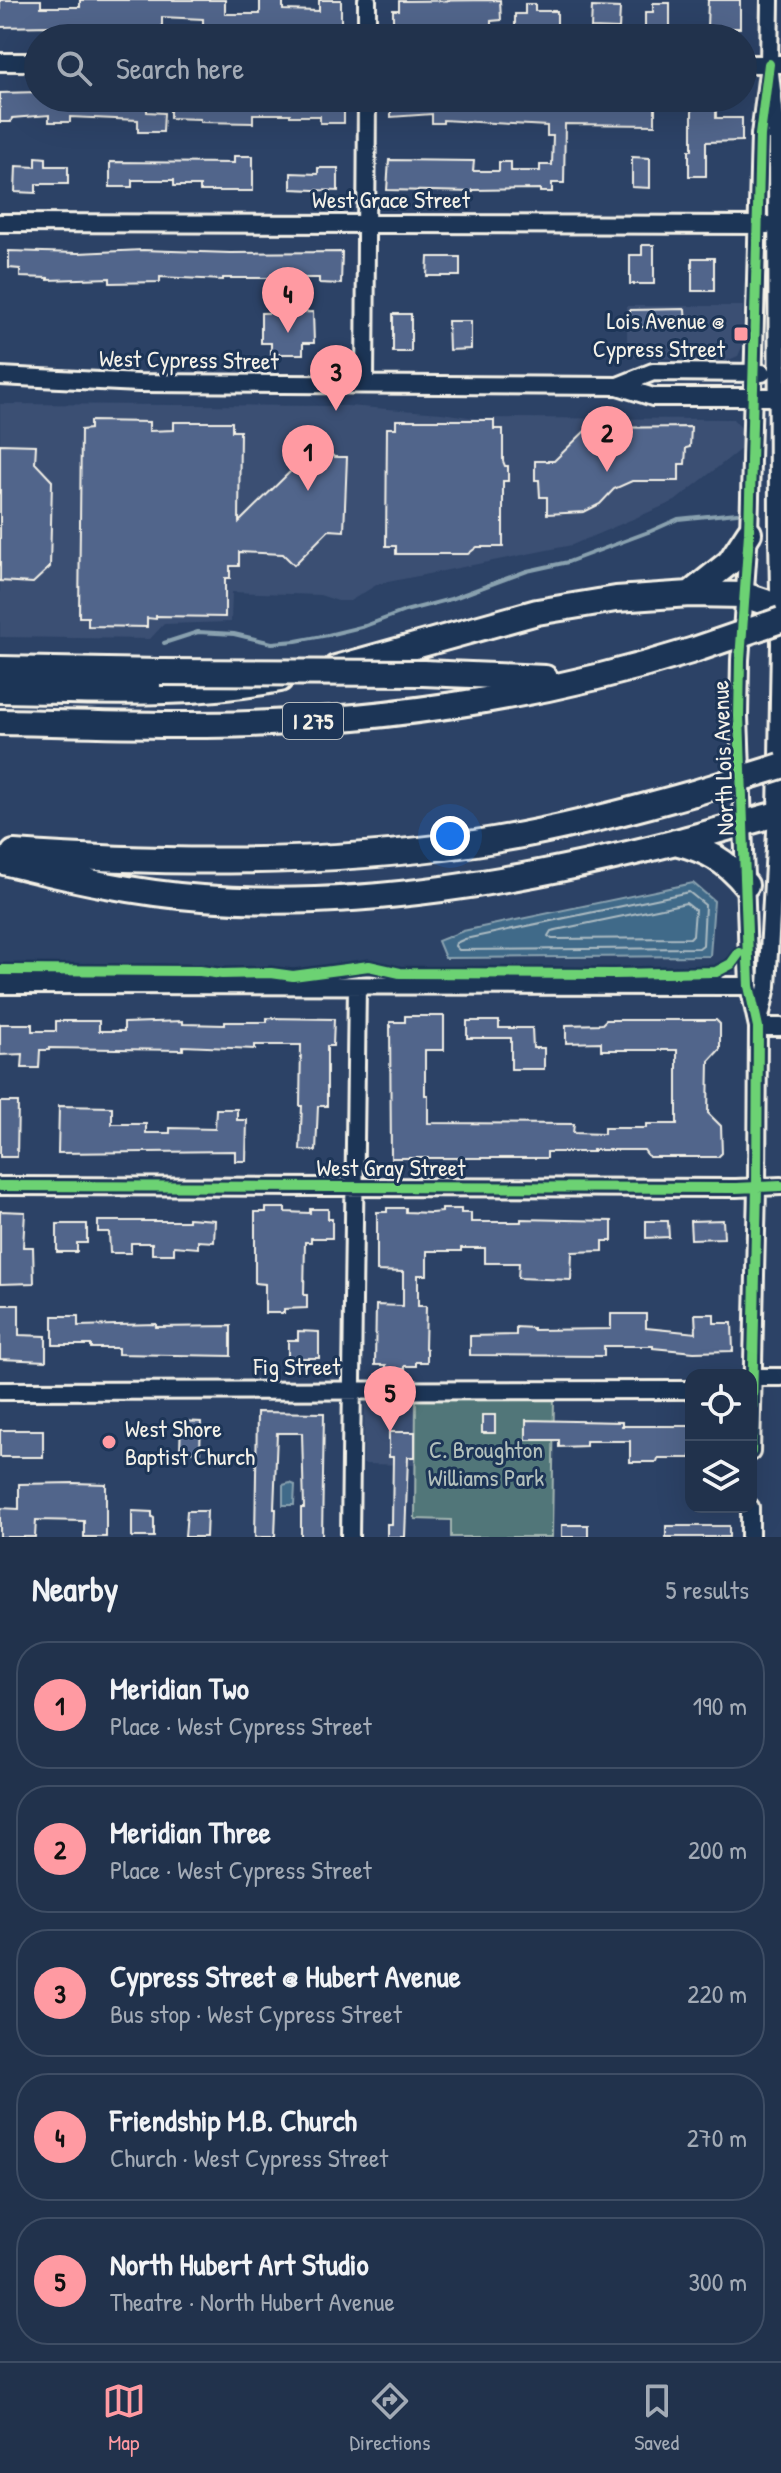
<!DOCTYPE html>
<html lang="en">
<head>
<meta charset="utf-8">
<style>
  body { margin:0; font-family:"Patrick Hand",sans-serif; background:#2d3e56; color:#f1f3f6 }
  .controls { position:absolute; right:24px; bottom:24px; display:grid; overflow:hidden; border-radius:16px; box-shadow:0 8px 32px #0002 }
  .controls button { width:72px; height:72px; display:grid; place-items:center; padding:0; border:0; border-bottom:2px solid #3e4d64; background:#21324c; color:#f1f3f6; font:40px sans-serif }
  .you { position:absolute; left:450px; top:836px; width:28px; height:28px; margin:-20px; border:6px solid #fff; border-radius:50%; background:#1a73e8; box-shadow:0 0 0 12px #1a73e833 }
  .badge { display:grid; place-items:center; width:52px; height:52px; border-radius:50%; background:#ff9aa2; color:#111; font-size:26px; font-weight:700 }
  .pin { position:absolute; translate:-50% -66px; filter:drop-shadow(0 2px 4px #0008) }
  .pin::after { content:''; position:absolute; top:42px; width:28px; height:24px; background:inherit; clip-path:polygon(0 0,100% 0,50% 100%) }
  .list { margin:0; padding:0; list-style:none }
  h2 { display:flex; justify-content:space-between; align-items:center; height:104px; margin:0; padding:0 32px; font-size:34px }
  h2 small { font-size:26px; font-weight:400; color:#a2aab5 }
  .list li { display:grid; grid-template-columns:52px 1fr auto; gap:24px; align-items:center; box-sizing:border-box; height:128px; margin:0 16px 16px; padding:0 16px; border:2px solid #3e4d64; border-radius:32px }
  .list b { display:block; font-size:30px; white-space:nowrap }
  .list p { margin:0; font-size:26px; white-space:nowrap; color:#a2aab5 }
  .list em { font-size:26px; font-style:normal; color:#a2aab5 }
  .icon { flex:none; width:44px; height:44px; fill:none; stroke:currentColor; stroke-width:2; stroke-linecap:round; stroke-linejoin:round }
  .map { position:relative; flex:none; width:781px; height:1537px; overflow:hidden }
  .search { position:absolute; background:#21324c; box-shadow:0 8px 32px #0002; left:24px; right:24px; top:24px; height:88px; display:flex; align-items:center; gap:20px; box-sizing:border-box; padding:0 28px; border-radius:44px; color:#a2aab5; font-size:30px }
  .sheet { height:824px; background:#21324c }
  nav { display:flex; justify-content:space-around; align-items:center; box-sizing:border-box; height:112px; border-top:2px solid #3e4d64; background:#21324c; font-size:22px; color:#a2aab5 }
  nav a { display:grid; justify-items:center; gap:4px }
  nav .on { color:#ff9aa2 }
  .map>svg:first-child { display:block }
</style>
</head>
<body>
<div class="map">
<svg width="781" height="1537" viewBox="0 0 781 1537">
  <rect width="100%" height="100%" fill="#2c4266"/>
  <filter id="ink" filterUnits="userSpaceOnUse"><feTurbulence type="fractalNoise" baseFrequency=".0125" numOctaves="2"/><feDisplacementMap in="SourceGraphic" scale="16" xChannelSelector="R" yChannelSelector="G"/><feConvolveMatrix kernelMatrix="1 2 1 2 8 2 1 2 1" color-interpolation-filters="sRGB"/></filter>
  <g filter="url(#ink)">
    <!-- built -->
    <path fill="#3b4f73" d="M627,306h116l-1,41 -4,9 -12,5 -99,-4z
      M0,404l347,2 95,7 33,5 258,1 9,10v19l-67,53 -103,44 -194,39 -28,17h-12l-18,-6 -88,-3 -1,30 -67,2 -14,15 -150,-2z
      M368,1395h48l-1,70 -52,-1 2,-63z"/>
    <!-- green -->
    <path fill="#517679" stroke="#a2b4b0" stroke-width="2" d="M416,1395l138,1 -2,141h-101v-17l-36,-1z"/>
    <!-- water -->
    <path fill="#416b89" stroke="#89a1af" stroke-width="2" d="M693,883l21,18 -4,55 -265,2 -7,-17 25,-10z
      M290,1483l5,2 -1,20h-11v-20z"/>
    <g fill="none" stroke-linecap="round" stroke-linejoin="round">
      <!-- shore -->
      <path stroke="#acbbc2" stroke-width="2" d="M689,892l16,13 -2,40 -4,3 -240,2 -4,-4 1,-3 9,-4z
        M686,903l9,7 -2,25 -3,3 -138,1 -4,-3 3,-5z"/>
      <!-- stream -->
      <path stroke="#89a1af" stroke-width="4" d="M164,643l34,-11 36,2 38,9 24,-2 32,-6 37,-9 40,-15 46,-12 76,-28 41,-9 83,-31 27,-12 59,-6"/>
    </g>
    <!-- building -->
    <path fill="#51658b" stroke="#f4f1e8" stroke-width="2" d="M0,0h41v7h39v-7h145v14h35v-14h23v10l36,1v-11h22v35l-85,-2v3h-22v-6l-31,-1v-10l-41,-2v14l-111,-5 -51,1z
      M500,0l1,20 -10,1v10l-98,-3v-18h6v-9z
      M708,0h32v28h-33z
      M653,3h17v28h-25v-19h8z
      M525,4h10v7h22v21l-42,3v-21h10z
      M592,7l28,1 -1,21 -28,-1z
      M38,92v6h94v3l15,1v10l17,1 -1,19h-25v-12l-68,-3v5h-21v-7l-37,3 -1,4h-11v-29z
      M170,98h174v25h-24v-7h-30v-2h-37v9l-53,-1v-3l-30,-1z
      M421,98h173v4h41v-4h20v27l-90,-1 -1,59h-12v9h-12v-3l-67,1v2l-86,-2 2,-30 85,1 -1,10h26v-9h12v9h29v-6h12l1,-29h-6v-10l-104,-6v3h-11v-9l-41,3v-17z
      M692,98h24v20h26v23l-36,1v34h-17v-26h3z
      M234,156h19v35h-53v-5h-26v-6h-42v7h-22v-25l124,1z
      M36,157l10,1v8h22v18h-32v9l-21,-1 1,-26 20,1z
      M632,157l18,1v30l-18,-1z
      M318,168h20v23l-47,-2v-16l27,1z
      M642,245h12v39h-24v-29h12z
      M143,250l87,3 112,-1 -1,32 -22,-1v-5h-96v2l-63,-3v5l-50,1v-5l-62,2v-2l-28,-1v-8l-11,-1v-17l69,2z
      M428,257h32v19h-33z
      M692,258h22v33h-22z
      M685,309l1,18h-56v-17z
      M313,312l1,31h-11v11h-32v-11h-10v-30z
      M393,314h18v38h-18z
      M448,321h23v28l-22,1z
      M396,420h98v9h9v32l2,5h3v15h-5v66h-26l-9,7h-72v-8h-10l1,-118h9z
      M90,421l59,1v9l25,-1v-8h58v9h8l-1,91 56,-55 1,-12h12l13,-12 13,14h13l-3,74 -15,-1 -35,35 -11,-11 -44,-2v14h-9v12h-5v39l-69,-1v3l-9,-1v9l-59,-1v-9h-9l2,-187 9,-1z
      M691,427l-1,20 -4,1 -1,16h-6v17h-47l-18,8 -14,15 -16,8 -37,2v-17h-7l-1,-17h-4v-19h19l34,-33z
      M0,444l36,1 -1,18 17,18 -2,86 -17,16 -33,-2z
      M405,1016h39v34h-19v45h3v28l146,1 -1,9 31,1v-6h42v-4h31v-74h-76v-8l-35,1v-18l36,-1 4,-4h110l4,4v25l-11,12 -1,52 13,13 1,27 -4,4h-69l-5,-7h-51v2h-46v6h-156l-1,-136h15z
      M267,1018l67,1 -1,27h-6v60h-9l-2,45 -16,-1 2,-44h-2l1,-61h-46v4l-72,-3v4l-134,-2v2h-9l-1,18h-17l1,-14 -23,1v-31h32v7h24v-10h43v10h25v-8l59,-2v3l42,1v-3h42z
      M467,1021h32v7h33l1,20h11v21h-33v-31h-44z
      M0,1102h18l-1,55h-17z
      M59,1106l53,1v17h34v9h24v-5l45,1 1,-20h21v11h10l-1,41h-11v-10l-177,2z
      M266,1208h19v4l25,1v-4h18v10h4v19h-21v4h-6l-1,53h3v13l-23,1v4h-19v-29l-10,-1v-71h11z
      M387,1208h19v4l25,1 11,-1v-3h19v4h10v9h50v-3l91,2v20h-9v10l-31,1 -1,28 -53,-2 1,-15h-34v-15h-24v3h-34v24h-9v31h8l-1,42 2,1v13h-11v4h-11v3h-19v-4h-11l1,-60 27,1v-34l-26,-1v-59h10z
      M0,1211l25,1 -2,35h10l1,36 -34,1z
      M188,1218l27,2 -1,22 -16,-1v7l-24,-2v8h-22v-11h-21v10h-21l-1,-21h-11v-11h90z
      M723,1220l1,18 -33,1 -1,-18z
      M646,1221h22l1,16 -23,1z
      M57,1224h30v19h-10v9h-20z
      M0,1305h19v30l27,1v25l-46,-2z
      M611,1314h35v14l50,5 -1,-19h19v9h18l1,28 -39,1 -41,-4v-2h-49v10l-134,-1v-19l46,-1v-8l17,1v2l78,-1z
      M53,1316h25v10l78,-2v3l75,-1v30l-113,-2v-6h-27v-3h-38z
      M298,1331l21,1v26h-31v-18h10z
      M257,1412l67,1 -2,124h-21v-29h3l-2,-75h-25l-3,76h2l-1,28h-20z
      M482,1415h13v18h-13z
      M526,1420l96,2v4h69v32h-33l-1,4h-27v-21h-44v5l-27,1v-7h-33z
      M181,1421l20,1 -1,30 -20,-1z
      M0,1430h43v27h-43z
      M389,1432h26v25h-7l-3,80h-18v-13h5l1,-67h-4z
      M74,1483l32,1v53h-22v-16l-48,-1 -1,17h-35v-29l19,1v-25z
      M132,1511l20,1v5l2,1v19h-22z
      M187,1511h20l-1,26h-21z
      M562,1525h26v12h-26z
      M666,1526h63v11h-63z"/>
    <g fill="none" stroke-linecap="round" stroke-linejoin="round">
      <!-- minor casing -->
      <g stroke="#f4f1e8" stroke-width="22">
        <path id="minor" d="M367,38v-38
          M0,62h38
          M743,64h38
          M0,223l767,2
          M0,376l139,7 479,3 35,11h128
          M365,384l2,-286
          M618,386l35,-14 109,1
          M0,985l749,1
          M759,1022l8,-36 10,-172 3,-170 -2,-107 -1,-402 -8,-71 1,-64
          M758,1027h23
          M0,1186l736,2 45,-2
          M752,1377h29
          M0,1391l691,-1
          M751,1452l6,-265 1,-160 -9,-41 -10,-270 1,-56 9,-127 11,-398 9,-71
          M350,1537l7,-551
          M750,1537v-30"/>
      </g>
      <!-- highway casing -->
      <g stroke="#f4f1e8" stroke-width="30">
        <path id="highway" d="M690,594l40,-32 19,-29
          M336,668l201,-56 79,-13 74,-5 54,1 21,7 15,16
          M0,669l160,3
          M423,673l122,5
          M0,690c93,1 189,7 280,-11
          M0,722c83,1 167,5 250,2 150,-6 301,-29 444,-74
          M675,842c31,8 51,18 71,43
          M14,853c154,11 308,12 461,-10 74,-11 147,-30 219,-50
          M0,861c67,17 134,32 202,37 157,12 322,-17 474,-56 35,-9 70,-20 105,-29"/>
      </g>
      <!-- minor -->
      <use href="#minor" stroke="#1d3557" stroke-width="16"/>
      <!-- highway -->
      <use href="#highway" stroke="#1d3557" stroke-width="24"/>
      <!-- highway-bridge casing -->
      <g stroke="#f4f1e8" stroke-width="30" stroke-linecap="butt">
        <path id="highway-bridge" d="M694,650l87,-30
          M160,672l263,1
          M694,793l87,-27"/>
      </g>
      <!-- highway-bridge -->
      <use href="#highway-bridge" stroke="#1d3557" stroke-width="24"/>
      <!-- cycleway casing -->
      <g stroke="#1d3557" stroke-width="15">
        <path id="cycleway" d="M0,970l200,1 22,3 49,-1 22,3 76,-10 31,7 214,1 102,-2 15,-8 8,-11
          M0,1186l736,2 45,-2
          M751,1452l6,-265 1,-160 -9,-41 -10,-270 1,-56 9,-127 11,-398 9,-71"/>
      </g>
      <!-- cycleway -->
      <use href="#cycleway" stroke="#6cd273" stroke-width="10"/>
    </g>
  </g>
  <!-- markers -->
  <g fill="#ff9aa2" stroke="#1d3557" stroke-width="3">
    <rect x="733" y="326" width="16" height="16" rx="4"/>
    <circle cx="109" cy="1442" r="8"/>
  </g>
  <g text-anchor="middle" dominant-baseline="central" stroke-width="6" stroke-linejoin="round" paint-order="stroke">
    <!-- shield labels -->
    <rect fill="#1d3557" stroke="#b4b9bc" stroke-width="2" x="283" y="703" width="60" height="36" rx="6"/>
    <g font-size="22" font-weight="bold" fill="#f4f1e8">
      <text x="313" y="721">I 275</text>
    </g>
    <!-- street labels -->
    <g font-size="24" fill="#f4f1e8" stroke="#1d3557">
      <text x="391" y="199">West Grace Street</text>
      <text transform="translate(189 359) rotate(1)">West Cypress Street</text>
      <text transform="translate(722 758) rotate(-92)">North Lois Avenue</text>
      <text x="391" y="1167">West Gray Street</text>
      <text x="297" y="1366">Fig Street</text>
    </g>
    <!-- poi labels -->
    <g font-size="24" fill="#f4f1e8" stroke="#1d3557" text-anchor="end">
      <text x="725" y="320">Lois Avenue @<tspan x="725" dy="28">Cypress Street</tspan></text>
      <text x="125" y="1428" text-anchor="start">West Shore<tspan x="125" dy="28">Baptist Church</tspan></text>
    </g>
    <!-- park labels -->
    <g font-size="24" fill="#b3c0bc" stroke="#1d3557">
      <text x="486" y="1449">C. Broughton<tspan x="486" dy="28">Williams Park</tspan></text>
    </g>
  </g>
</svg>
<div class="controls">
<button><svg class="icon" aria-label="locate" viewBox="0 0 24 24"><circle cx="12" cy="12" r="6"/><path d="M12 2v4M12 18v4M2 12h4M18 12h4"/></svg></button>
<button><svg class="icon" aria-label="layers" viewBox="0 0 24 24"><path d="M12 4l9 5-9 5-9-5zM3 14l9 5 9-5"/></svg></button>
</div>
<div class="you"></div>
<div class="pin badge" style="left:308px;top:491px">1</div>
<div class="pin badge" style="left:607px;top:472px">2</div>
<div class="pin badge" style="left:336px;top:411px">3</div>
<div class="pin badge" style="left:288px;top:333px">4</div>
<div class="pin badge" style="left:390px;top:1432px">5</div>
<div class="search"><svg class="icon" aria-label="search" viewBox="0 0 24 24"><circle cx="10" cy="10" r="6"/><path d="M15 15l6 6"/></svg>Search here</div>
</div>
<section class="sheet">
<h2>Nearby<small>5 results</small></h2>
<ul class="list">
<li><span class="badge">1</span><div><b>Meridian Two</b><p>Place · West Cypress Street</p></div><em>190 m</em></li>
<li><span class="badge">2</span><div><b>Meridian Three</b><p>Place · West Cypress Street</p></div><em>200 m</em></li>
<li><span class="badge">3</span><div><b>Cypress Street @ Hubert Avenue</b><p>Bus stop · West Cypress Street</p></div><em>220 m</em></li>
<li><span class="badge">4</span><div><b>Friendship M.B. Church</b><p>Church · West Cypress Street</p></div><em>270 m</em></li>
<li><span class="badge">5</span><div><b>North Hubert Art Studio</b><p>Theatre · North Hubert Avenue</p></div><em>300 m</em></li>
</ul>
</section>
<nav>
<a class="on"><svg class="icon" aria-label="map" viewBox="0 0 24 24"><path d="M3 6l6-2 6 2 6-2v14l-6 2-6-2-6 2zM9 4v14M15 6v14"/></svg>Map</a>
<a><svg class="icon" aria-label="directions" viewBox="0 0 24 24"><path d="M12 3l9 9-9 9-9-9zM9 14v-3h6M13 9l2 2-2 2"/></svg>Directions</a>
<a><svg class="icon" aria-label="saved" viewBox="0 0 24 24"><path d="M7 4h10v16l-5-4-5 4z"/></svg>Saved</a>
</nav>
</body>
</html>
